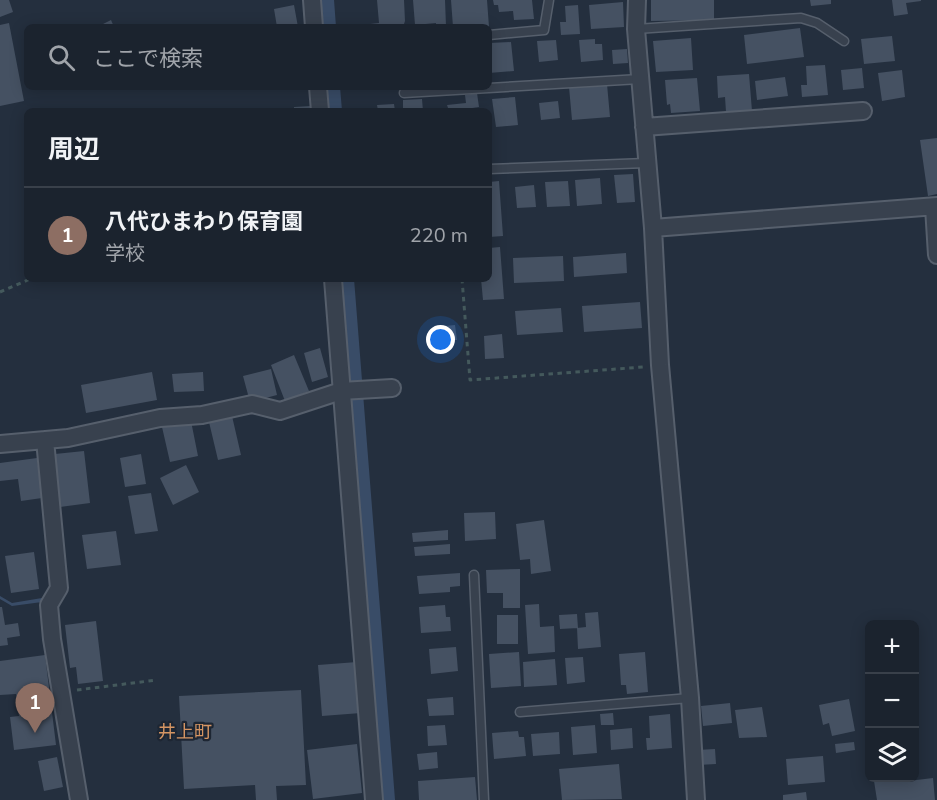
<!DOCTYPE html>
<html lang="ja">
<head>
<meta charset="utf-8">
<style>
  body { margin:0; font-family:"Nunito Sans","Noto Sans JP",sans-serif; background:#282f3a; color:#f1f3f6 }
  .controls { position:absolute; right:18px; bottom:18px; display:grid; overflow:hidden; border-radius:9px; box-shadow:0 3px 15px #0003 }
  .controls button { width:54px; height:54px; display:grid; place-items:center; padding:0; border:0; border-bottom:2px solid #39404a; background:#1b232e; color:#f1f3f6; font:30px sans-serif }
  .you { position:absolute; left:441px; top:340px; width:21px; height:21px; margin:-15px; border:4px solid #fff; border-radius:50%; background:#1a73e8; box-shadow:0 0 0 9px #1a73e833 }
  .badge { display:grid; place-items:center; width:39px; height:39px; border-radius:50%; background:#bca0f2; color:#fff; font-size:20px; font-weight:700 }
  .pin { position:absolute; translate:-50% -50px; filter:drop-shadow(0 2px 3px #0008) }
  .pin::after { content:''; position:absolute; top:32px; width:21px; height:18px; background:inherit; clip-path:polygon(0 0,100% 0,50% 100%) }
  .list { margin:0; padding:0; list-style:none }
  h2 { display:flex; justify-content:space-between; align-items:center; height:78px; margin:0; padding:0 24px; font-size:26px }
  h2 small { font-size:20px; font-weight:400; color:#a0a4aa }
  .list li { display:grid; grid-template-columns:39px 1fr auto; gap:18px; align-items:center; box-sizing:border-box; height:96px; padding:0 24px; border-top:2px solid #39404a }
  .list b { display:block; font-size:22px; white-space:nowrap }
  .list p { margin:0; font-size:20px; white-space:nowrap; color:#a0a4aa }
  .list em { font-size:20px; font-style:normal; color:#a0a4aa }
  .icon { flex:none; width:33px; height:33px; fill:none; stroke:currentColor; stroke-width:2; stroke-linecap:round; stroke-linejoin:round }
  .map { position:relative; flex:none; width:937px; height:800px; overflow:hidden }
  .search { position:absolute; background:#1b232e; box-shadow:0 3px 15px #0003; left:24px; top:24px; width:468px; height:66px; display:flex; align-items:center; gap:15px; box-sizing:border-box; padding:0 21px; border-radius:9px; color:#a0a4aa; font-size:22px }
  .panel { position:absolute; background:#1b232e; box-shadow:0 3px 15px #0003; left:24px; top:108px; width:468px; height:174px; border-radius:9px }
  .map>svg:first-child { display:block }
</style>
</head>
<body>
<div class="map">
<svg width="937" height="800" viewBox="0 0 937 800">
  <rect width="100%" height="100%" fill="#242f3e"/>
  <!-- water -->
  <path fill="#394c67" d="M0,596l12,7 30,-5v4l-30,4 -12,-7z"/>
  <g fill="none" stroke-linecap="round" stroke-linejoin="round">
    <!-- canal -->
    <path stroke="#394c67" stroke-width="18" d="M325,0l2,27
      M331,87l2,24
      M345,279l41,521"/>
  </g>
  <!-- building -->
  <path fill="#455162" d="M0,0h9l4,12 -13,5z
    M377,0h27l1,21 -2,6h-32l-1,-3 9,-1z
    M413,0h32l1,26 -10,1v-4l-21,2z
    M451,0h36l2,27h-36z
    M493,0h39l2,19 -20,1 -1,-9 -14,1 -1,-7h-4z
    M651,0h63v20l-63,1z
    M810,0h21v4l-20,2z
    M892,0h29v1l-15,2 2,11 -14,2z
    M623,2l1,25 -33,2 -2,-24z
    M294,5l4,22h-21l-3,-18z
    M578,5l2,29 -19,1 -1,-13h6l-1,-16z
    M111,20l3,7h-17z
    M9,23l15,78 -24,5v-81z
    M800,28l4,29 -57,7 -3,-29z
    M892,36l3,25 -31,3 -3,-25z
    M691,38l2,32 -37,2 -3,-31z
    M595,39v5h7l1,16 -22,2 -2,-22z
    M556,40l2,20 -19,2 -2,-21z
    M511,42l3,29 -25,2v-30z
    M627,49l1,14 -15,1 -1,-14z
    M825,65l3,30 -26,2 -1,-12h6l-1,-19z
    M862,68l2,20 -21,2 -2,-20z
    M902,70l3,27 -23,4 -4,-28z
    M749,74l3,37 -26,1 -1,-15 -7,1 -1,-22z
    M785,77l3,19 -31,4 -2,-19z
    M697,78l3,33 -29,2 -1,-9 -3,1 -2,-25z
    M607,84l3,33 -38,3 -3,-33z
    M477,93l2,14 -13,2 1,2h-37v-2l18,-1 -1,-3 19,-2 -1,-8z
    M515,97l3,28 -22,2 -4,-28z
    M422,99l1,12h-20v-11z
    M558,101l2,17 -19,2 -2,-17z
    M394,104l1,7h-17l-1,-6z
    M311,106v5h-17v-4z
    M937,138v56l-9,2 -8,-56z
    M633,174l2,28 -18,1 -3,-28z
    M600,178l2,26 -25,2 -2,-26z
    M499,181l4,55 -14,1v-55z
    M568,181l2,25 -23,1 -2,-25z
    M534,185l2,22 -19,1 -2,-21z
    M500,247l4,52 -21,1 -2,-21h8v-31z
    M626,253l1,20 -53,4 -1,-20z
    M563,256l1,25 -50,2 -1,-25z
    M640,302l2,26 -58,4 -2,-26z
    M561,308l2,24 -46,3 -2,-24z
    M455,325l2,15h-11l-1,-14z
    M502,334l2,24 -19,1 -1,-23z
    M320,348l8,29 -16,5 -8,-29z
    M294,355l15,36 -24,10 -14,-36z
    M271,369l6,26 -27,7 -7,-26z
    M152,372l5,28 -71,13 -5,-28z
    M203,372l1,19 -30,1 -2,-18z
    M232,416l9,39 -23,5 -9,-38z
    M191,421l7,35 -28,6 -8,-35z
    M84,451l6,52 -30,4 -5,-53z
    M141,454l5,30 -21,3 -5,-29z
    M37,458l5,40 -21,3 -3,-22 -18,2v-18z
    M186,465l13,27 -26,13 -13,-27z
    M151,493l7,38 -23,3 -7,-38z
    M495,512l1,27 -31,2 -1,-28z
    M544,520l7,51 -20,3 -1,-15 -10,1 -4,-36z
    M448,530v10l-35,2 -1,-9z
    M116,531l5,34 -34,4 -5,-34z
    M450,544v10l-35,2 -1,-9z
    M34,552l5,37 -28,4 -6,-37z
    M520,569v39h-17v-15h-16l-1,-23z
    M460,573v13l-10,1v5l-31,2 -2,-18z
    M539,604l1,23 14,-1 1,26 -27,2 -3,-49z
    M445,605l1,12h4l1,14 -30,2 -2,-26z
    M0,607h2l3,18 13,-2 2,13 -13,2 1,7 -8,1z
    M598,612l3,35 -23,2 -1,-21 9,-1 -1,-14z
    M577,614l1,14 -18,1 -1,-14z
    M497,615h21v29h-21z
    M96,621l7,60 -25,3 -2,-17 -6,1 -5,-43z
    M456,647l2,24 -27,3 -2,-25z
    M519,652l2,34 -30,2 -2,-34z
    M645,652l3,40 -21,2 -1,-9h-5l-2,-31z
    M45,655l11,90 -42,5 -4,-33 9,-1 -3,-22 -16,1v-34z
    M583,657l2,25 -18,2 -2,-26z
    M555,659l2,26 -33,2 -1,-25z
    M357,662l4,51 -39,3 -4,-51z
    M301,690l5,95 -30,1 1,14h-21l-1,-15 -71,4 -5,-93z
    M453,697l1,18 -25,1 -2,-17z
    M849,699l6,32 -23,5 -3,-13 -6,2 -4,-20z
    M730,703l2,20 -29,3 -2,-20z
    M762,707l5,30 -28,1 -4,-28z
    M613,713l1,12h-13l-1,-11z
    M670,714l2,34 -25,2 -1,-12h4l-1,-22z
    M445,725l2,20 -19,1 -1,-20z
    M595,725l2,28 -24,2 -2,-28z
    M632,728l1,20 -22,2 -1,-20z
    M518,731l1,6h5l2,19 -32,3 -2,-26z
    M559,732l1,22 -27,2 -2,-22z
    M854,742l1,8 -19,3 -1,-9z
    M357,744l5,49 -49,6 -6,-49z
    M715,749l1,15 -18,1 -1,-15z
    M437,752l1,16 -19,2 -2,-16z
    M823,756l2,26 -37,3 -2,-26z
    M57,757l6,30 -19,4 -6,-30z
    M619,764l3,35 -60,1 -3,-31z
    M475,777l2,23h-58l-1,-19z
    M900,778v4l33,-4 2,22h-58l-3,-19z
    M806,792l1,8h-24v-5z"/>
  <g fill="none" stroke-linecap="round" stroke-linejoin="round">
    <!-- lane casing -->
    <g stroke="#565f6c" stroke-width="11">
      <path id="lane" d="M636,29l165,-11 16,5 27,18
        M489,35l55,-5 5,-30
        M404,93l236,-14
        M489,169l157,-6
        M474,575l10,225
        M520,712l170,-14"/>
    </g>
    <!-- street casing -->
    <g stroke="#565f6c" stroke-width="20">
      <path id="street" d="M312,0l2,27
        M637,0l-1,29 17,199 7,137 30,333 6,102
        M318,87l2,24
        M644,127l219,-16
        M934,207l3,48
        M653,228l284,-22
        M333,279l41,521
        M45,440l14,148 -10,17 3,34 27,161
        M0,444l68,-6 92,-20 42,-3 50,-11 28,7 61,-20 51,-3"/>
    </g>
    <!-- path -->
    <path stroke="#44595c" stroke-width="3" stroke-dasharray="4.5 4.5" stroke-linecap="butt" d="M462,279l8,101 173,-13
      M0,292l30,-13
      M77,690l80,-10"/>
    <!-- lane -->
    <use href="#lane" stroke="#38414e" stroke-width="8"/>
    <!-- street -->
    <use href="#street" stroke="#38414e" stroke-width="16"/>
  </g>
  <g text-anchor="middle" dominant-baseline="central" stroke-width="4.5" stroke-linejoin="round" paint-order="stroke">
    <!-- quarter labels -->
    <g font-size="18" fill="#d59563" stroke="#1d2633">
      <text x="185" y="732">井上町</text>
    </g>
  </g>
</svg>
<div class="controls">
<button>+</button>
<button>−</button>
<button><svg class="icon" aria-label="layers" viewBox="0 0 24 24"><path d="M12 4l9 5-9 5-9-5zM3 14l9 5 9-5"/></svg></button>
</div>
<div class="you"></div>
<div class="pin badge" style="left:35px;top:733px;background:#8d6e63">1</div>
<div class="search"><svg class="icon" aria-label="search" viewBox="0 0 24 24"><circle cx="10" cy="10" r="6"/><path d="M15 15l6 6"/></svg>ここで検索</div>
<section class="panel">
<h2>周辺<small></small></h2>
<ul class="list">
<li><span class="badge" style="background:#8d6e63">1</span><div><b>八代ひまわり保育園</b><p>学校</p></div><em>220 m</em></li>
</ul>
</section>
</div>
</body>
</html>
